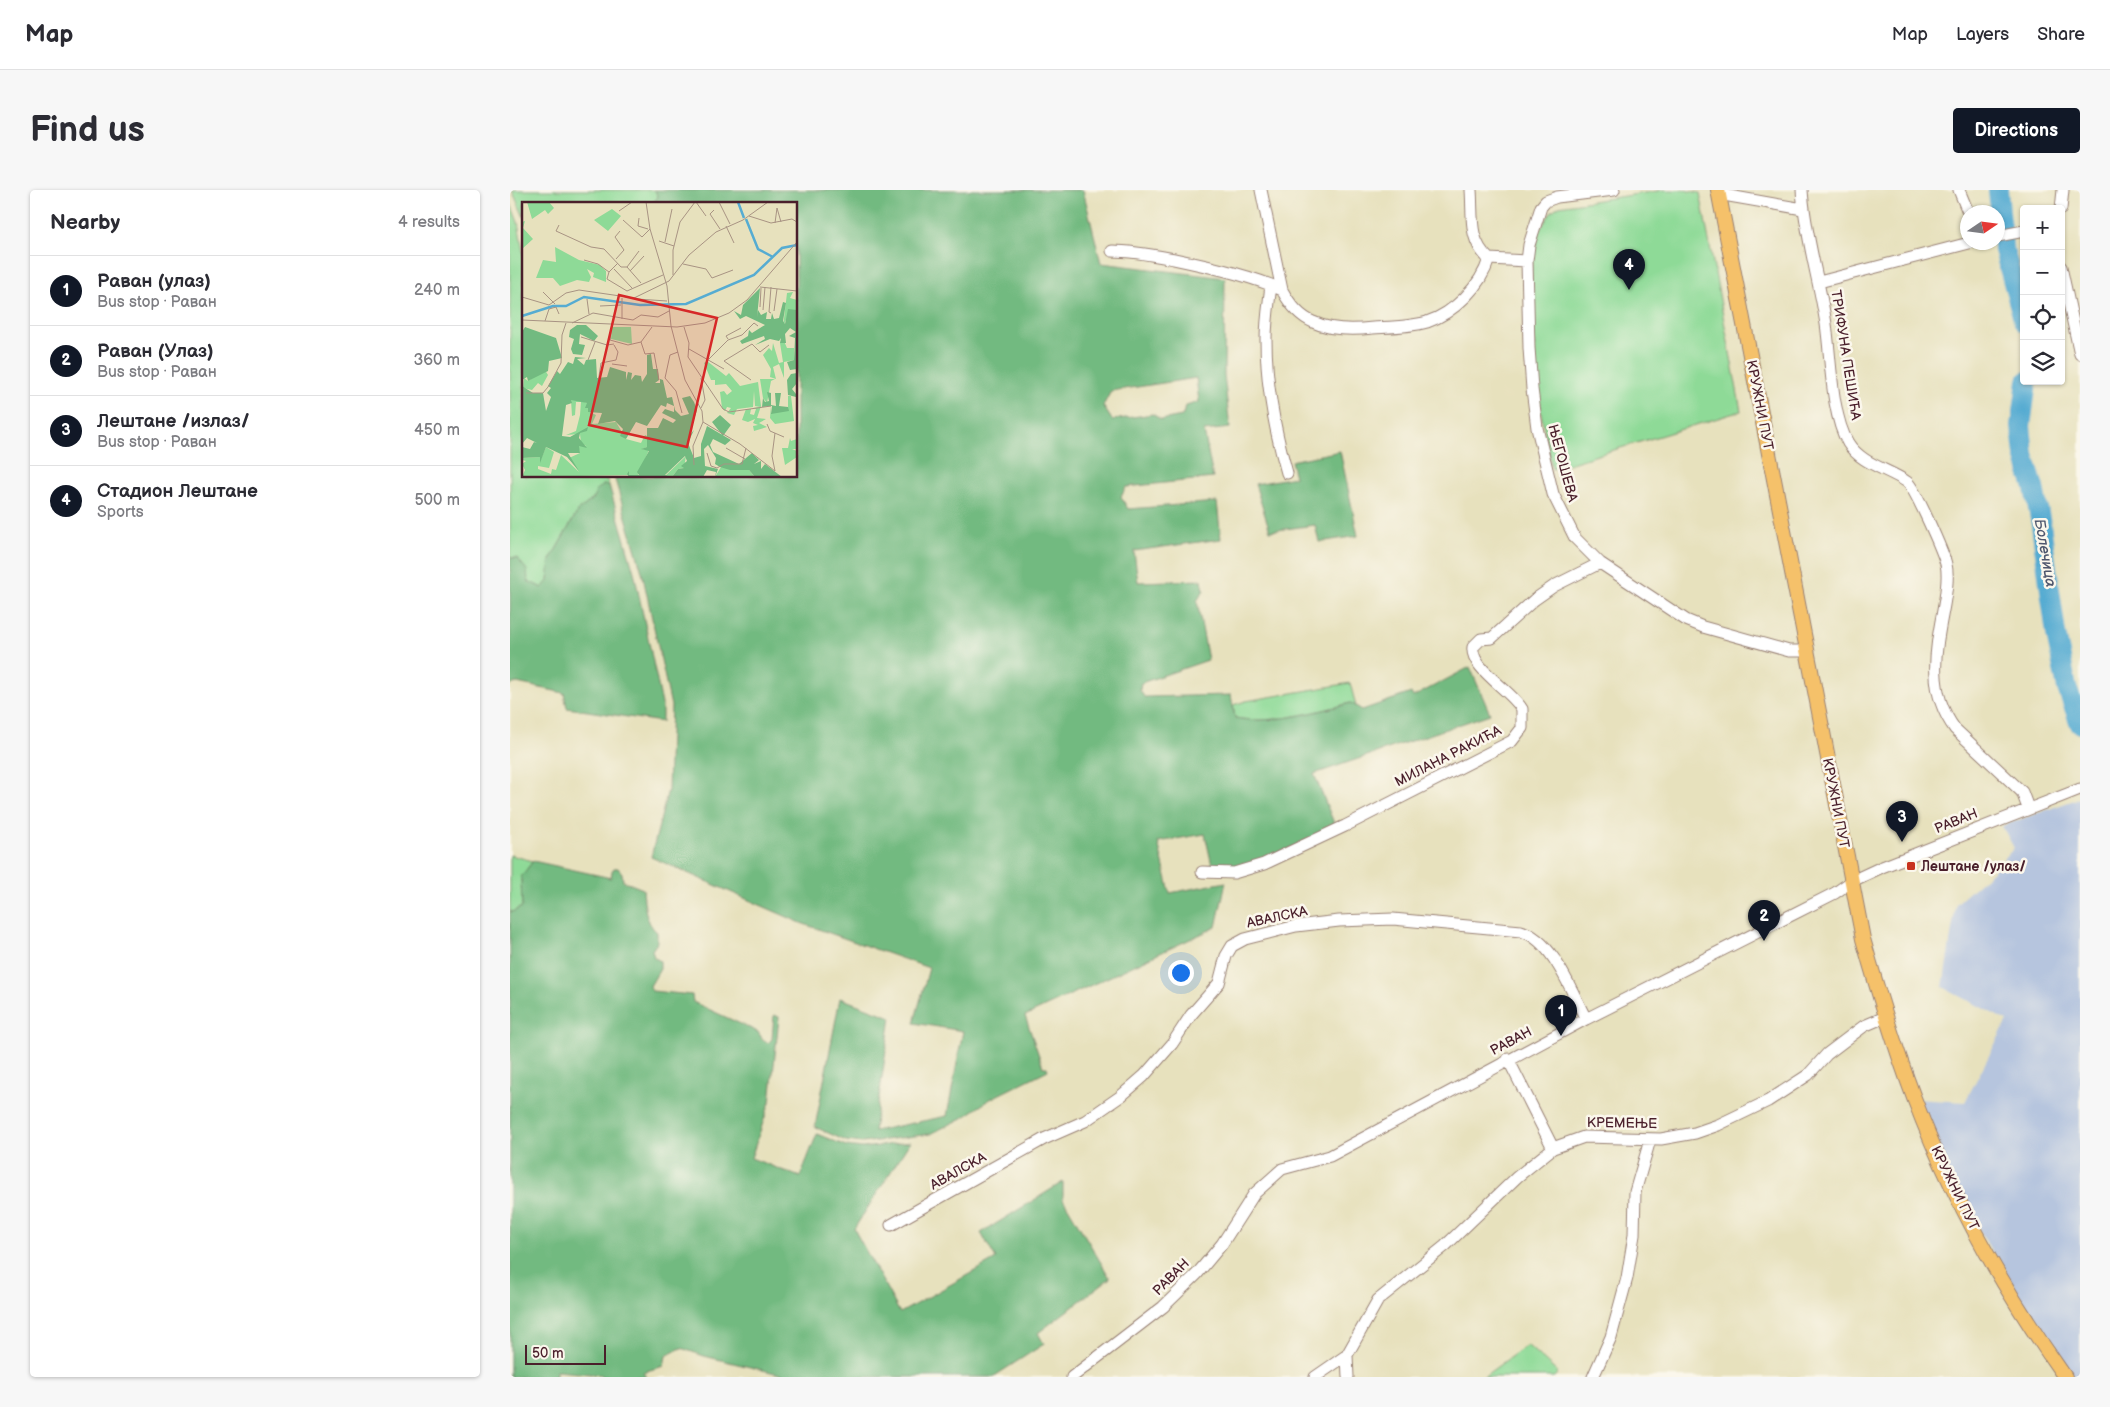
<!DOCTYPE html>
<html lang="en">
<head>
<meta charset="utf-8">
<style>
  body { margin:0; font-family:"Balsamiq Sans",sans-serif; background:#f7f7f7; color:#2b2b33 }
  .controls { position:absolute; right:15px; top:15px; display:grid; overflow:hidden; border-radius:5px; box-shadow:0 1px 4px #0004 }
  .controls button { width:45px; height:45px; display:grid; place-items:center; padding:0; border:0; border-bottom:1px solid #e1e1e2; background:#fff; color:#2b2b33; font:25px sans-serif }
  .compass { position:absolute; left:1450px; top:15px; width:45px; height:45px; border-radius:50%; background:#fff; box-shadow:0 1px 4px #0004; rotate:77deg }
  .scale { position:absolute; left:15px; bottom:12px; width:81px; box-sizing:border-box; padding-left:5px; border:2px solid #4a1f2b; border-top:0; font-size:14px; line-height:18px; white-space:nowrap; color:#4a1f2b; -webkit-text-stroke:4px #fbf7ec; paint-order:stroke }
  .you { position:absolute; left:670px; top:782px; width:18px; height:18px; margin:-12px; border:4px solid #fff; border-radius:50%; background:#1a73e8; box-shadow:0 0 0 8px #1a73e833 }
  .badge { display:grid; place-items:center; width:32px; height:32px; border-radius:50%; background:#111827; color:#fff; font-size:16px; font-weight:700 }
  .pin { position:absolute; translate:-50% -41px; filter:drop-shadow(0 1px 2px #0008) }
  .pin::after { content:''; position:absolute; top:26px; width:18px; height:15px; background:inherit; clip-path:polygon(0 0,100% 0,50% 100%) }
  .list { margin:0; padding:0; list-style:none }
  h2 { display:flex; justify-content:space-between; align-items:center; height:65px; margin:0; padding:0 20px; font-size:21px }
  h2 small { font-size:16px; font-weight:400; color:#7c7c81 }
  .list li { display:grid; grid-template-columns:32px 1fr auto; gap:15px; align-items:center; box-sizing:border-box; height:70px; padding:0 20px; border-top:1px solid #e1e1e2 }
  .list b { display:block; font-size:19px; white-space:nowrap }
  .list p { margin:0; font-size:16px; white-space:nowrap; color:#7c7c81 }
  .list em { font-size:16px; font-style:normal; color:#7c7c81 }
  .icon { flex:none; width:28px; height:28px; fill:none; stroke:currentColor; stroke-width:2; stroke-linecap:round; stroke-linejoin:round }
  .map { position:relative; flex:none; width:1570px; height:1187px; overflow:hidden; border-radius:5px }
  header { display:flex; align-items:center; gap:30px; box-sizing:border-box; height:70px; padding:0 25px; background:#fff; border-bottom:1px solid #e1e1e2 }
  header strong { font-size:24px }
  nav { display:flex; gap:28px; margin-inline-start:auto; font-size:18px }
  .intro { display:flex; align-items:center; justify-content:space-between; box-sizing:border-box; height:120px; padding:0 30px }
  h1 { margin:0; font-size:35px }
  .button { padding:12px 22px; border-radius:5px; background:#111827; color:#fff; font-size:18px; font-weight:700 }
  main { display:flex; gap:30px; padding:0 30px }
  aside { flex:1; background:#fff; border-radius:5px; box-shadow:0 1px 4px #0004 }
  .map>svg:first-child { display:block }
</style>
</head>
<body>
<header>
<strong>Map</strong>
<nav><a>Map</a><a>Layers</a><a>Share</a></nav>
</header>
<div class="intro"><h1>Find us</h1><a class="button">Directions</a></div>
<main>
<aside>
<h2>Nearby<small>4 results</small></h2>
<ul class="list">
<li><span class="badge">1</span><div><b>Раван (улаз)</b><p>Bus stop · Раван</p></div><em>240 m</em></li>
<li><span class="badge">2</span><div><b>Раван (Улаз)</b><p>Bus stop · Раван</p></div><em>360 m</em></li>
<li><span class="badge">3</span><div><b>Лештане /излаз/</b><p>Bus stop · Раван</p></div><em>450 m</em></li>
<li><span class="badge">4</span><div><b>Стадион Лештане</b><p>Sports</p></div><em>500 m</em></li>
</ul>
</aside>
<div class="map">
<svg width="1570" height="1187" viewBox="0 0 1570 1187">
  <rect width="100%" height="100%" fill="#fbf7ec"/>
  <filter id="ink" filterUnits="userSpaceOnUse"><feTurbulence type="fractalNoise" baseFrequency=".02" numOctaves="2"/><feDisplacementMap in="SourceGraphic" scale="10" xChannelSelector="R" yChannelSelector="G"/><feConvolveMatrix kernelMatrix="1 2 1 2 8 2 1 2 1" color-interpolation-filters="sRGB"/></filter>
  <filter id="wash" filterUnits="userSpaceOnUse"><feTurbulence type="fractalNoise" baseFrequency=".0096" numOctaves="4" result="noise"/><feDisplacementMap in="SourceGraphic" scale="20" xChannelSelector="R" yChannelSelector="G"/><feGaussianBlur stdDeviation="1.12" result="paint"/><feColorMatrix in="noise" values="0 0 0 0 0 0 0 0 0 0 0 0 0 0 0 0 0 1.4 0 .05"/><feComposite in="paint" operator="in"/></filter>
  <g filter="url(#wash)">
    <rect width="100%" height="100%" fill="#e7e1bd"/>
    <!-- industrial -->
    <path fill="#b6c5de" d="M1570,608v579h-7l-63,-94 -62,-107 -34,-77 51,3 42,-81 -64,-34 13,-83 38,-34 20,-22 -12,-22z"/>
    <!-- green -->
    <path fill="#8eda97" stroke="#6c7c61" d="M2,0h143l3,7 -6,7h-128v13z
      M1154,0h20l16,3 41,218 -189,58 -16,-81 -5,-118 8,-39 12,-19 8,-6z
      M0,12l8,20 6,36v218h81l4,9h-6l-9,13 -16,13 -28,49 -2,22 -6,6 -14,-7 -2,-11 -9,-12h-7z
      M840,493l6,23 -6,-3c-34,9 -80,22 -115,15l-2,-13 13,-4z
      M0,665l23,6 -12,16 1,30 -10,5 -2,-1z
      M1017,1155l31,28 -4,4h-71z"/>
    <!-- forest -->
    <path fill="#72ba80" stroke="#5e6c56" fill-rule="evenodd" d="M145,0h428l18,73 124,15 -1,97 6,53 -26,3 9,47 -87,9 -5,10 7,12 89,-7 4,37 -87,12 4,31 64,-2 2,10 -7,11 11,59 -67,23 -1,7 4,7 87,-2 4,23c35,7 81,-6 116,-15l11,7 49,-17 2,4 57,-30 20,47 -176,60 22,54 -94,41 -29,1 -8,-36 -47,8 12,51 56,-11 -10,45 -191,89 18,51h4l1,3 -56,28 -31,21 -31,15 -68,9 -16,-2 -31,-14 25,-129 51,19 -17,114 73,-15 16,-85 -49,-8 15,-55 -128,-45 -150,-66 17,-67 3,-84 -29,-134 -28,-96h182v-272h-144l6,-7zM686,188l3,24 -13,4 -4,10 -21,4 -8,-6 -41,6 -9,-14 8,-15z
      M830,261l18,85 -39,6 -4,-17 -45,6 -15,-47 40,-7 -4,-16z
      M94,295h5l25,87 28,132v18l-95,-14 -3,-15 -47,-10 -7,2v-127h7l10,12 1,11 14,7 6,-7 2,-21 28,-49 16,-13 2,-8z
      M23,671l78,17 1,-7 2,-3h4l4,5 1,8 20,8c1,14 2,34 14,43v11l-5,7 2,7 6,4v8l-10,17 2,5 40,4 1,7 65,30 5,8 5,3 4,-4 2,-24 5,2 -9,85 -19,56 49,19 17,-43 29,12 16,2 48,-6 -56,87 46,84 96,-54 -15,-26 82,-51v17l47,79 -72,55 6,11 -51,33h-201l-88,-21 -23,-8 -15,8 -2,10 -21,6 4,5h-45v-2l-46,-4v6h-46v-466l2,1 10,-5 -1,-30z"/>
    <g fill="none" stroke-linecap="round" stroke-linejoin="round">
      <!-- river -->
      <path stroke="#56acd2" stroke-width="20" d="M1488,0l5,56 21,76
        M1517,191l-6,45 3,29 10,33 7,36 15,110 11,54 13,36"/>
    </g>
  </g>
  <g filter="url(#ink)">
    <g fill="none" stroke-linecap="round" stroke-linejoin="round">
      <!-- minor casing -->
      <g stroke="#988074" stroke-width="13">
        <path id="minor" d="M751,0l21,100c7,13 17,26 31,32 17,8 42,8 60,6 18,-1 37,-1 54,-6 27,-9 54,-36 62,-63
          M961,0c2,27 -3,50 18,69l38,2
          M1104,0l-57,7 -11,4 -5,6 -12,38 -2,16 2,87 3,41 5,39 16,66 22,44 25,25 86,57 17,7 86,24h18
          M1292,0c3,45 17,89 24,134 5,34 5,90 22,119 13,21 40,26 59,39 8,6 36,70 39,82 3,13 0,28 -2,41 -8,43 -18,85 11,124l67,63 6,16
          M1449,0l9,22
          M1208,4l85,15
          M1551,19l2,-19
          M1488,46l26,-5
          M602,61c21,0 41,4 62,8 33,7 65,14 97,26
          M1551,77l19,87
          M1309,92l154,-40
          M772,100l-11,-5c-2,18 -5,36 -5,54 0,45 9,92 21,134
          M692,682l32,1 30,-9 81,-38 167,-85 10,-13v-19c-11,-19 -52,-41 -49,-62l8,-8 11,-1 42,-38 20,-14 46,-23
          M998,869l45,89
          M381,1035l153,-86 41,-18 36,-25 23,-20 28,-32 19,-29 28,-32 7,-27 6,-10 13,-7 51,-13 43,-5 54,-2 128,12c32,9 50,60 65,88
          M562,1187l91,-70 34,-33 25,-30 32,-50 28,-25 48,-13 256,-137 249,-126 17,-12 30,-14 198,-78
          M805,1187l32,-22
          M838,1187l-1,-22 31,-55 67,-54 72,-69 36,-29 31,-11 77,2 34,-6 23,-8 50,-24 40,-26 19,-21 25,-19 12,-9 21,-9
          M1083,1187l18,-40 16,-59 7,-43 1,-43 15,-52"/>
      </g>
      <!-- major casing -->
      <g stroke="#988074" stroke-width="16">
        <path id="major" d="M1208,0l145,749c15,53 31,106 51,159 37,98 90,193 151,279"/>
      </g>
      <!-- minor -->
      <use href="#minor" stroke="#fff" stroke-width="11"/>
      <!-- major -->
      <use href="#major" stroke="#f5c16b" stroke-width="14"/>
    </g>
  </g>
  <!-- markers -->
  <rect fill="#c8321e" stroke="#fbf7ec" stroke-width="2" x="1396" y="671" width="10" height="10" rx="2.5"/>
  <g text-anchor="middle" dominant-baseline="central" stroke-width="5" stroke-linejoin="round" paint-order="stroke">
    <!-- street labels -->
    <g font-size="14" fill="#4a1f2b" stroke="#fbf7ec">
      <text transform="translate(1336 165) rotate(81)">ТРИФУНА ПЕШИЋА</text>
      <text transform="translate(1250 215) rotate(79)">КРУЖНИ ПУТ</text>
      <text transform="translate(1053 273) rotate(75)">ЊЕГОШЕВА</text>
      <text transform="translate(938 566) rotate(-27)">МИЛАНА РАКИЋА</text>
      <text transform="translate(1326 613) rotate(79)">КРУЖНИ ПУТ</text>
      <text transform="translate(1446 631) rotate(-22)">РАВАН</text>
      <text transform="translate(767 727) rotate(-12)">АВАЛСКА</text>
      <text transform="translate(1001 851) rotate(-28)">РАВАН</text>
      <text transform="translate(1112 933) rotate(1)">КРЕМЕЊЕ</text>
      <text transform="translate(448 981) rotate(-29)">АВАЛСКА</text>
      <text transform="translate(1445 998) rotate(64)">КРУЖНИ ПУТ</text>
      <text transform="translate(661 1087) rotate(-45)">РАВАН</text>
    </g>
    <!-- poi labels -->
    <g font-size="14" font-weight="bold" fill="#4a1f2b" stroke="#fbf7ec" text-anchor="start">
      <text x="1411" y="676">Лештане /улаз/</text>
    </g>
    <!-- water labels -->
    <g font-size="15" font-style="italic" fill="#4f576e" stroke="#fbf7ec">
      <text transform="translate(1535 363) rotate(80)">Болечица</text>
    </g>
  </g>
  <!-- overview -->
  <g transform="translate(12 12)">
    <rect width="275" height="275" fill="#e7e1bd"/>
    <path d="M5,0h22l5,6 -6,6 -3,-4 -13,9zM90,7l9,7 -13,15 -14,-11zM3,19l-2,7 10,11 -11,10v-27zM33,45l24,13 21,5 6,6v11l-13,-5 1,-4 -7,-4 4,8 -2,5 -12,-2 -17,6 -7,-8h-17l7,-18 13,2zM271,90l-3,6 7,2v10h-7l-7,17 4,-34zM90,125h19l1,17 -21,-5zM262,139l3,7h7v12l-10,2v16l-5,-14 -6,3 3,12 -6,-2 1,-8 -8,-14 6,-7 3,3 1,-8 6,20 4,-1 -3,-19zM185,159l19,15 3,-3 11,13 18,-4 3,24 -4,12 9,1 -7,4 8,4 -13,4 -1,-5 5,-1 -5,-2 2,-4 -7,3 -6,-2 4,-11h5l-1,5 4,1 2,-6 -3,-1 7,-1 -5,-1 -1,-15 -1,16 -16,2 -3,6 -7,-2 4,-5 -4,-1 -2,4 -3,-3 -2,-16 4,-1 3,4 5,-4 -6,-7 -11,1v-5h-4l-7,-17zM23,168l3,5 -6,11 -4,-3 -6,7 -9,-2 1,-10 4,3zM238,177h15l-4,2 -4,22 -4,-5zM266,194h3l3,25 -19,3 -5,-6 1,-12v7l17,-3zM49,198h8l8,3 3,9 6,3 -4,9 24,-2 10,17 15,4 4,-8 4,2 -2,10 -5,2 7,1 -11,25 -116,2 3,-7 -3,-6 4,-3 -4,-1v-2l18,-1 1,2 5,-12 8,5 -5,16 -11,-2v3l13,5 1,-5 4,1 5,-15 18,17 -10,-14 11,-5 -2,-7h8l-5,-3 -1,-9 -14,1 10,-4 4,-16 1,-13h-5l-1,13 -3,1zM268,236l1,3 6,-2v10h-5l5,2v6l-12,8 -3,-17h6zM164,254l-2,12 -6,1 -6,8 -7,-1zM199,265l28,3 6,7h-40z" fill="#8eda97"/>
    <path d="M238,86l-3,29 1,-7 3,5 6,-3 -1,7h5l1,-6 2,6 5,-1 4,-16 3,1 -3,18 2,3 3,-15 9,1v59l-7,1 -3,-8 7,-2 1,-22 -6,-2 7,-4 -6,-4 -5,6 1,9h-6l1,-5 -2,3 -9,-2 -15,6 10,-6 -1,-3 -22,8 -2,-3 8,-5 1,-6 3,3 13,-8 -19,-9 -6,3 -6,-8 7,4 2,-10zM55,123h9l12,11 -4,5 -14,-7 -1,10 6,1 -3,10 -9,-1 -2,-5 3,-10 -5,-2 1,-7zM3,125l31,11 6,20 -13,3 -1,10 -20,10 -1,-4 -5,3v-48zM129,152l2,15h5l1,11 -4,3h5v-4l3,1 4,18 5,-1 3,13 6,6 8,-2 -7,-16 8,-2 4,6 3,8 -8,26 5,-6 -6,13 6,15 7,-2v-12l6,-18 24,14 -6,5 -12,-6 -3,6 3,7 26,12 13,-11 7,7 -5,4 7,-3v8l4,-5 17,13h-27l-6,-7h-19l-10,-3 -5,-3 1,-6 -8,-13 -4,4 1,17 13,3 -3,8 1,-5 -9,-2 -4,7h-31l6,-8 6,-1 -3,-2 6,-5 -2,-5 -20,19 6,2h-42l-2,-3 2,-3v4h10l-2,-3 12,-21 -8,-2 6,-2v-19h11l5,-10 10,5 3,-3 -14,-7 3,-4 9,3v-6l-7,-3 -1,4 -5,-2 -14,21 -11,-4 -10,17 -6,-3 3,-7 -8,-8 -17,3 4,-11 -14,-1v-4h-3l2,-5 -16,-3 1,3 -6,2 -4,31 8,1 18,-10 -1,4 -7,2 -1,5 8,10 -8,-2 1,7h-12l11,18 -12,-14 -21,-10 -6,16v-6l-18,1v-11l8,2 4,-7 3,1 -10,-5 -5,6v-58l11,7h10l3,18 5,-14 -4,-4 4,-5 -3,-2 9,-15 3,3 8,-12 5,2 2,-7 11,1 -9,1 7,6 2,-5 10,-1 1,19 10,-1 3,-10 16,5v8l2,-8 4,1 -1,7 4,-5 6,1 1,6 5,-8v-19zM275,171v10l-5,6 4,5 1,4v7l-1,-8 -8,-2 -1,-15 4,-6zM245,190l4,1v12l5,1 -1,-13h6l-2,13 9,1 1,4 -18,3 1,-8 -10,1 1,-9 2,4 4,-1zM198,213l11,10 -8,11 -11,-14z" fill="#72ba80"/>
    <path fill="none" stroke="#56acd2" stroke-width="2.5" d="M216,0l6,16M224,17l12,30 15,8M0,114l31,-10h13l18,-9 56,8 46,-1 68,-29 28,-27 15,-3"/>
    <path fill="none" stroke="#a89383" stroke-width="1" d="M124,0l4,27 17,57 4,40 14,54 17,31 1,11 -10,24 1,19M174,0l10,14M197,0l11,22M192,8l-4,4 10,15M97,9l13,-9M227,14l22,7 21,-4 5,3M117,16l-1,8 10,3M101,18l19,17 8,-8M253,21l2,-15 4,14M37,23l-3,6 35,16 13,2 17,18h6l14,16M204,24l8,17M137,39l15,5M143,40l7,-33M94,57l8,-9 -9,-13 5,-6M62,58l14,4 11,8 9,-9M161,62l23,5 6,9 21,-8M105,65l12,-16M92,67l18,19M108,69l14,-15M87,70l-2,7 20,12 36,-16M151,73v-25l7,-28 15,-20M147,79l20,-26 27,-23 27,-12 25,-18M238,85l37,4M249,85l-2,25 2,1M21,90l12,12M0,95l27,8 17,-12 13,-3 55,8 35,-17M65,97l2,15M115,97l30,2M78,104l21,-1M238,105l1,-19M241,108l2,-23M252,109l3,-22M100,117v-21M0,118l155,7 28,-4 24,-10 18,-13 50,-58M23,119l4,-12 7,-2 3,7M50,121l21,-10 40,7 8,-5 17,2 11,-6M90,123l-2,15 18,5 13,-3 11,-15M162,125l5,16 -1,14 35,52 6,3 42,-6M59,135l26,8 7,-1M206,137l-2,-3 15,-8M119,140l4,12 9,-1 5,27M167,147l35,20M156,150l-8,3 -5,23 11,13 6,22M187,157l19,-19 14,-5 12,-12 4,3M66,158l7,-18M202,159l28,-17 8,8 9,-7M202,159l27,19M90,162l15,2M179,176l4,22 -4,8M76,181l3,-20 15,-3 2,-8 -4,-7M4,191h17l5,-6 13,-24 1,-28 4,-12M181,220l37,22 35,27M245,222l3,7 14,6M253,231l-3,23 3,15M204,246l19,11M185,251l4,13 6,2 7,-4h18l4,-16"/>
    <path fill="#d62828" fill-opacity="0.15" stroke="#d62828" stroke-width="2.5" d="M97,93l98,23 -30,129 -98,-22z"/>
    <rect width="275" height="275" fill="none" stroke="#4a1f2b" stroke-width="2.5"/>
  </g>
</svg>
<div class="controls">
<button>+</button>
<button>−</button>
<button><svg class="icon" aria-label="locate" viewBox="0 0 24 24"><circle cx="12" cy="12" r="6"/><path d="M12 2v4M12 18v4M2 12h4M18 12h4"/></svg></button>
<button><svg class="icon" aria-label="layers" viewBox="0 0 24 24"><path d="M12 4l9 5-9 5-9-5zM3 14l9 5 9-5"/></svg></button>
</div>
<svg class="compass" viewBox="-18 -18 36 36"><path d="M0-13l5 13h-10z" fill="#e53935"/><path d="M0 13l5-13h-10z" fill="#7c7c81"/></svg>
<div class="scale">50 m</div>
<div class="you"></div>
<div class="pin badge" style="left:1051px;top:846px">1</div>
<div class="pin badge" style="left:1254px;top:751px">2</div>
<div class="pin badge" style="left:1392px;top:652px">3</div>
<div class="pin badge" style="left:1119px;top:100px">4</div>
</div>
</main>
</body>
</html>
